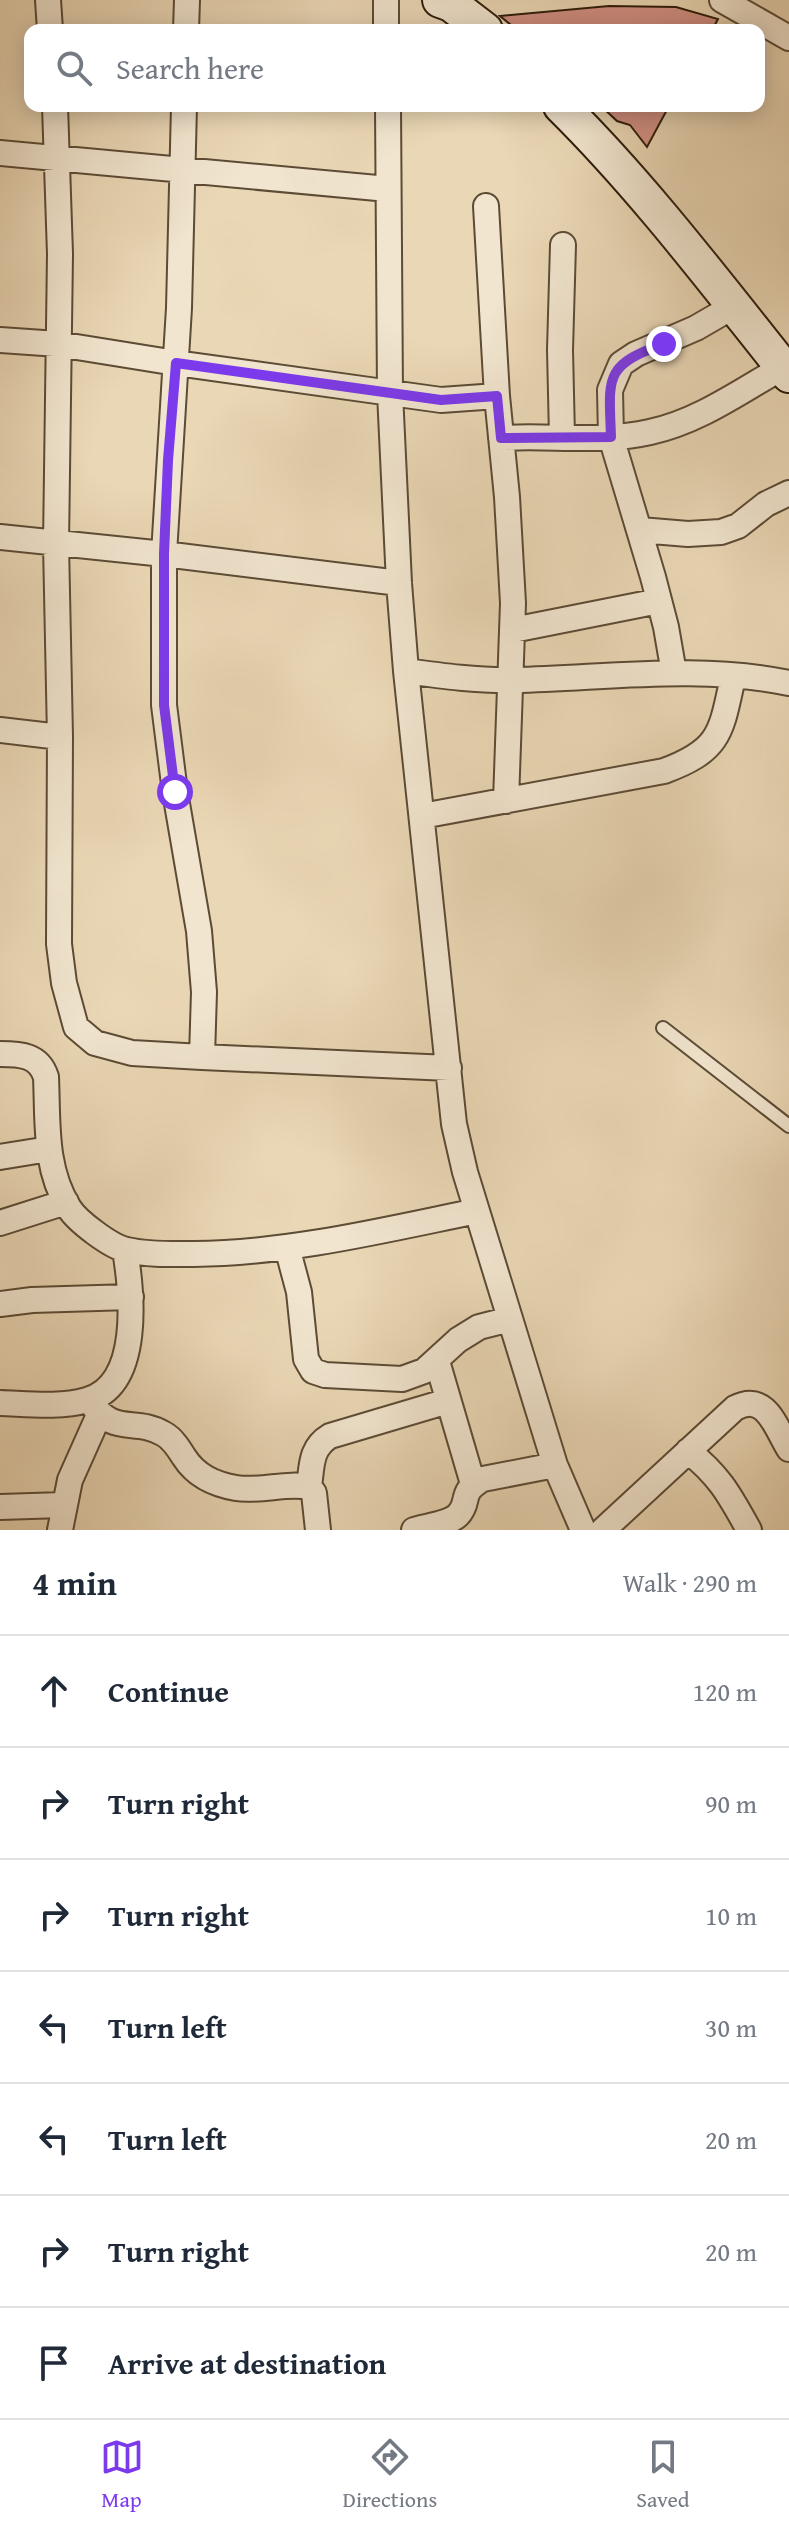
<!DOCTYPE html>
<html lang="en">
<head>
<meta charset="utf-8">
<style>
  body { margin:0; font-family:"Gentium Book Plus",serif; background:#f2f2f3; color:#1f2937 }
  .stop { position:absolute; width:24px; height:24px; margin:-18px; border:6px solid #7c3aed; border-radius:50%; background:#fff }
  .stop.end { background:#7c3aed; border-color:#fff; box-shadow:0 2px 8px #0008 }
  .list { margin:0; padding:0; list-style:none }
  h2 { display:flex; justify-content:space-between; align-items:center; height:104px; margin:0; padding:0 32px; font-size:34px }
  h2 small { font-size:26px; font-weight:400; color:#747a83 }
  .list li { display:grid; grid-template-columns:52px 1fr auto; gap:24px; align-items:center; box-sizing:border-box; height:112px; padding:0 32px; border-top:2px solid #e0e1e3 }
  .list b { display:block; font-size:30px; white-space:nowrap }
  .list em { font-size:26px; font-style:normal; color:#747a83 }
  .icon { flex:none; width:44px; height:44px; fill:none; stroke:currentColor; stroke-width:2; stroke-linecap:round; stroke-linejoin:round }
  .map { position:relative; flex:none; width:789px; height:1530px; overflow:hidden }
  .search { position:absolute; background:#fff; box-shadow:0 4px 20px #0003; left:24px; right:24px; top:24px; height:88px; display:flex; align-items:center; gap:20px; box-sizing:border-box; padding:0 28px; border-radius:16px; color:#747a83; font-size:30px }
  .sheet { height:888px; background:#fff }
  nav { display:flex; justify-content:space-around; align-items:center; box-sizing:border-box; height:112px; border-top:2px solid #e0e1e3; background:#fff; font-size:22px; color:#747a83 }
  nav a { display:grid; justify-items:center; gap:4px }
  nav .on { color:#7c3aed }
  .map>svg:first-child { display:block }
</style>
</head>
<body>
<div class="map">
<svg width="789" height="1530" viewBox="0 0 789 1530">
  <rect width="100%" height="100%" fill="#ead7b5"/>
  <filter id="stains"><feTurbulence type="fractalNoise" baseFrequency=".0025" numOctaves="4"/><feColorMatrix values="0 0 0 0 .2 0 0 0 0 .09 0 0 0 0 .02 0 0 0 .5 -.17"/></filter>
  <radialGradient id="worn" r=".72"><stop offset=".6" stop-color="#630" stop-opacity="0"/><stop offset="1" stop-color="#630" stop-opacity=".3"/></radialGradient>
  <!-- building -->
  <path fill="#d29084" stroke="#2d1c0a" stroke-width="2" d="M609,6l67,1 42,12 -6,11h-195l-17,-14z
    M601,106h68l-22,41 -17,-22 -13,-4z"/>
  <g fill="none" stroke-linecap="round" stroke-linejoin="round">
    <!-- service casing -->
    <g stroke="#5c4b35" stroke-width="16">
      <path id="service" d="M663,1028l126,98"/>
    </g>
    <!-- minor casing -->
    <g stroke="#5c4b35" stroke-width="28">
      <path id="minor" d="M48,0l2,30
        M722,0l67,38
        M186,30l1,-30
        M386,30v-30
        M55,106l5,148 -4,290 4,193 -1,207 5,39 12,44 19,16 37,10 70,4 2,-65 -5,-61 -24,-139 -11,-87v-151l15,-246 5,-202
        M388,106l2,287 9,190 7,88 48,453 11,48 90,293 28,65
        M0,153l388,36
        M486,206l11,190 10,101 6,106 -7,198
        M0,340l58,4 118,19 265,37 56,-4
        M562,437l-2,-87 3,-105
        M501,438c49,-3 101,5 149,-6 48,-10 91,-41 133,-65
        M640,530l48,4 33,-2 17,-6 28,-22 23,-11
        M0,537l164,17 235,29
        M513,630l146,-29
        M406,671c36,5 73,10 109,9 91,-2 183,-16 274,3
        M674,673l-8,-46 -13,-50 -42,-140 -1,-47 11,-26 15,-10 60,-26 38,-22
        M0,730l60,7
        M422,816l242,-45c57,-21 57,-39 69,-94
        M0,1054c21,0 39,1 46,23 2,45 -2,91 23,131 8,13 42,39 58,42 21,5 46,4 67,4 96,-1 190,-24 283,-43
        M202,1057l247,11
        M0,1157l49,-8
        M0,1223l66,-21
        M287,1247l12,45 7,67 7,12 12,4 77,4 22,-8 34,-31 21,-13 31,-8
        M0,1304l32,-4 99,-3
        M437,1361l36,123
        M89,1400c26,38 44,16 75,34 9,5 15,15 20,23 12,19 30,27 52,31 24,4 52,-6 73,-1l5,6 4,37
        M0,1403c28,1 60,5 87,-3 55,-15 45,-108 38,-150
        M688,1451c32,25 42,45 61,79
        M309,1487c3,-21 1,-39 21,-51l118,-35
        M0,1507l63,-2
        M60,1530l10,-50 29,-65
        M414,1530c12,-4 35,-6 44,-15 13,-13 0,-23 25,-36l72,-14
        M603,1530l132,-122c31,-16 40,18 54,41"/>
    </g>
    <!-- secondary casing -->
    <g stroke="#2d1c0a" stroke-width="38">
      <path id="secondary" d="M440,0l11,4 34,26
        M561,106c82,81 156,179 228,269"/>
    </g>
    <!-- service -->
    <use href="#service" stroke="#f1e5cf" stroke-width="12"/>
    <!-- minor -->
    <use href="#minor" stroke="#f1e5cf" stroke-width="24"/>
    <!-- secondary -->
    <use href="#secondary" stroke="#f1e5cf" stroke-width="34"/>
  </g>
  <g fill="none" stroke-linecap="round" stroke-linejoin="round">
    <!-- route -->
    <path stroke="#7c3aed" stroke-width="10" d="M175,792l-11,-87v-151l4,-94 8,-97 265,37 56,-4 4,42 110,-1c-2,-59 -8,-72 53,-93"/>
  </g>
  <rect width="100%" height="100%" filter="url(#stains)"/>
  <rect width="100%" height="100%" fill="url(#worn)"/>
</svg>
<div class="stop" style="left:175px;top:792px"></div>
<div class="stop end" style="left:664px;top:344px"></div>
<div class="search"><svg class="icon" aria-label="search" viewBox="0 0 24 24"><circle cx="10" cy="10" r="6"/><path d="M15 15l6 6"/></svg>Search here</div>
</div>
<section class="sheet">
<h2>4 min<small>Walk · 290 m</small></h2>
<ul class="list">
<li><svg class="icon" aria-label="ahead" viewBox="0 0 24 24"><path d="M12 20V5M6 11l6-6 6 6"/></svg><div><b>Continue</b></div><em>120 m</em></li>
<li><svg class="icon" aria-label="right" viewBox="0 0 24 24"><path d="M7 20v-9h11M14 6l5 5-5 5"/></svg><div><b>Turn right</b></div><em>90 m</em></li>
<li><svg class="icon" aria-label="right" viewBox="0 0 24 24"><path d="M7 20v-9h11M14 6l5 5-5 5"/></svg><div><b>Turn right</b></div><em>10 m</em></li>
<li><svg class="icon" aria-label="left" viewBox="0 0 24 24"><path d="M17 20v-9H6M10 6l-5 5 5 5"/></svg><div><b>Turn left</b></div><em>30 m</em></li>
<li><svg class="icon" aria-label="left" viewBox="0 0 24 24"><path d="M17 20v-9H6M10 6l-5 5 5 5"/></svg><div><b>Turn left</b></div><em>20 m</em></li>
<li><svg class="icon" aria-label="right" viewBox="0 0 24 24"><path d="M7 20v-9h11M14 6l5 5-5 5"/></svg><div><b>Turn right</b></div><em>20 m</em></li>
<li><svg class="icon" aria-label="arrive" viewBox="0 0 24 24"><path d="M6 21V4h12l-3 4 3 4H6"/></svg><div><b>Arrive at destination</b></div></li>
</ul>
</section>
<nav>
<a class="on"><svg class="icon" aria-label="map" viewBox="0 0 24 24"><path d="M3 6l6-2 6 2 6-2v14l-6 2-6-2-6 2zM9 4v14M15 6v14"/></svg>Map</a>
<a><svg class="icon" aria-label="directions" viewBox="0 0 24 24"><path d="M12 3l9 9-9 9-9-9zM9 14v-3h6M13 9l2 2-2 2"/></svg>Directions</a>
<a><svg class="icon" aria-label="saved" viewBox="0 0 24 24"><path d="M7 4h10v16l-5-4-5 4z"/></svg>Saved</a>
</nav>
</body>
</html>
